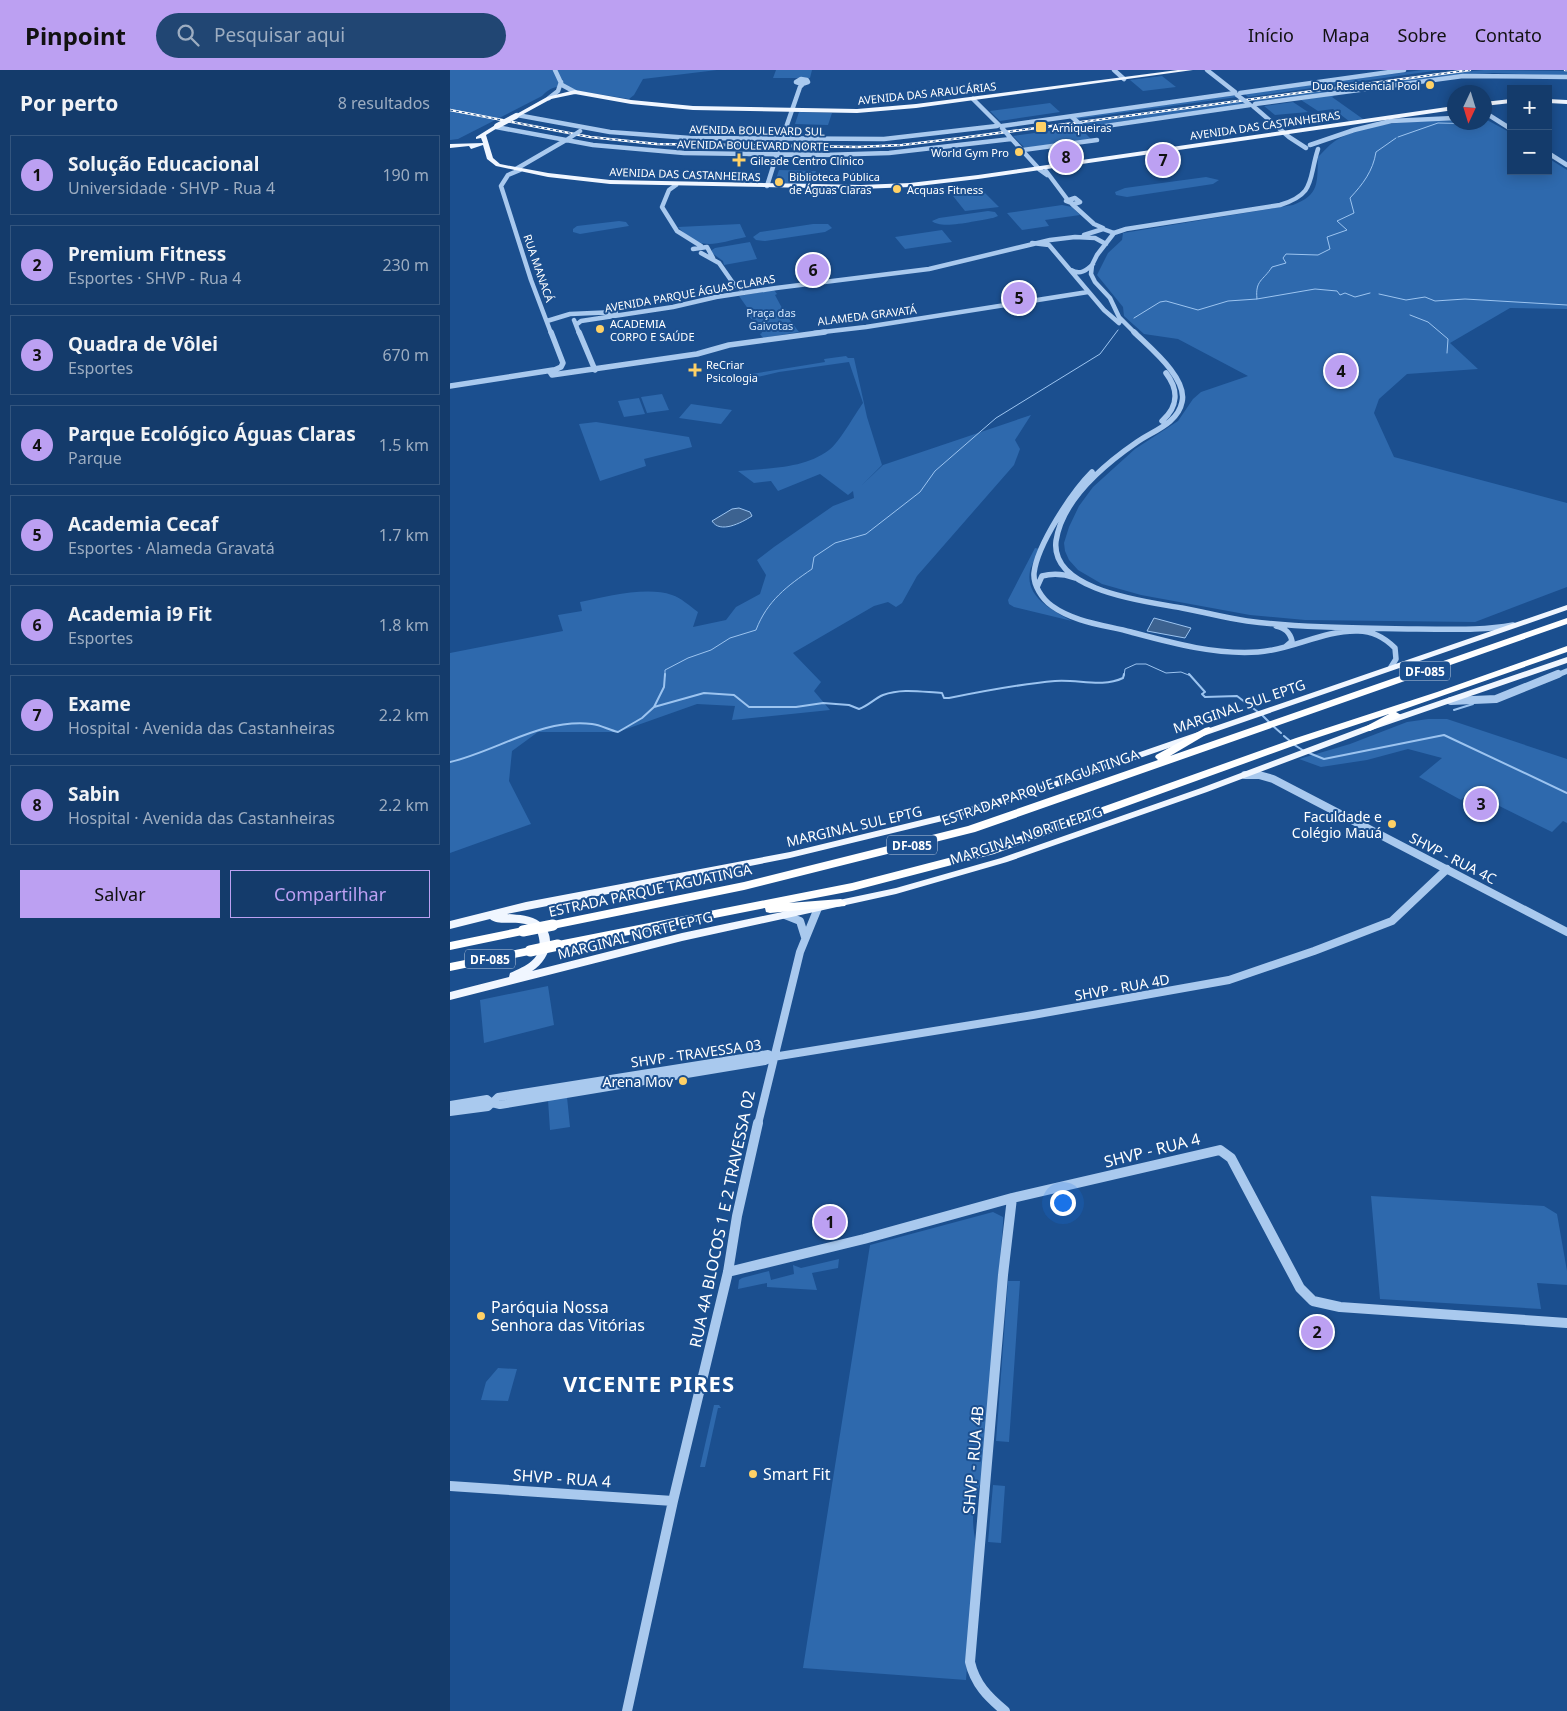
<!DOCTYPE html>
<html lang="pt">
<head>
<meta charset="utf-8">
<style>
  body { margin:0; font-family:"Noto Sans",sans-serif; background:#214673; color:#f1f3f6 }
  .controls { position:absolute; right:15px; top:15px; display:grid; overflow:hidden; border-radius:0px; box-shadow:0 2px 12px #0003 }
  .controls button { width:45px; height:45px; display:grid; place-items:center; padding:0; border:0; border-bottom:1px solid #33557e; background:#143b6b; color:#f1f3f6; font:25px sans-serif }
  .compass { position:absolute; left:997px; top:15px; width:45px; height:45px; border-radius:50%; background:#143b6b; box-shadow:0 2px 12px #0003; rotate:184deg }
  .you { position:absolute; left:612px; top:1132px; width:18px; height:18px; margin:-12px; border:4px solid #fff; border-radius:50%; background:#1a73e8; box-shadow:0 0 0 8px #1a73e833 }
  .badge { display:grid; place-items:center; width:32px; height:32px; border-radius:50%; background:#bca0f2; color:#111; font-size:16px; font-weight:700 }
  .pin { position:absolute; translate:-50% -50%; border:2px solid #fff; box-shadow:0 1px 5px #0006 }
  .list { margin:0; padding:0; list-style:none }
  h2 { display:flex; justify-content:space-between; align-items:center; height:65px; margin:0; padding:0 20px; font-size:21px }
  h2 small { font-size:16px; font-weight:400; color:#9dadc1 }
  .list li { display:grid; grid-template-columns:32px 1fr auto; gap:15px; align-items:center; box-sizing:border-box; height:80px; margin:0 10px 10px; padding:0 10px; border:1px solid #33557e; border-radius:0px }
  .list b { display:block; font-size:19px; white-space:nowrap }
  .list p { margin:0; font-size:16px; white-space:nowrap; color:#9dadc1 }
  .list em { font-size:16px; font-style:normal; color:#9dadc1 }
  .actions { display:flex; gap:10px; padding:15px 20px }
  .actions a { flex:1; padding:11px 0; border:1px solid #bca0f2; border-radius:0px; text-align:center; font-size:18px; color:#bca0f2 }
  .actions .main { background:#bca0f2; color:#111 }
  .icon { flex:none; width:28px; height:28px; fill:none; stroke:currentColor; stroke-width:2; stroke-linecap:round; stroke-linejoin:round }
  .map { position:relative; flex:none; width:1117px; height:1641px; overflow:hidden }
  header { display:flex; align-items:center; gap:30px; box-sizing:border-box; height:70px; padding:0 25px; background:#bca0f2; color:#111 }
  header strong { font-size:24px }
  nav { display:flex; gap:28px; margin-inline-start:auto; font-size:18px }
  .search { width:350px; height:45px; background:#214673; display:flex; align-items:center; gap:12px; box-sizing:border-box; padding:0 18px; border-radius:28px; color:#9dadc1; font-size:19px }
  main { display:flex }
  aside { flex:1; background:#143b6b }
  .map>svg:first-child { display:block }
</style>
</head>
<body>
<header>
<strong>Pinpoint</strong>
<div class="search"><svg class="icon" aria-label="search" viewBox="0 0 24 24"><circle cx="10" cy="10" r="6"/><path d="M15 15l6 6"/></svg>Pesquisar aqui</div>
<nav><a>Início</a><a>Mapa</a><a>Sobre</a><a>Contato</a></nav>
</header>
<main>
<aside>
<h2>Por perto<small>8 resultados</small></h2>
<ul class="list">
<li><span class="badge">1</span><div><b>Solução Educacional</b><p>Universidade · SHVP - Rua 4</p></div><em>190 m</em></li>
<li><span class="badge">2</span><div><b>Premium Fitness</b><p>Esportes · SHVP - Rua 4</p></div><em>230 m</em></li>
<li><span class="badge">3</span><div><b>Quadra de Vôlei</b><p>Esportes</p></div><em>670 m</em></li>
<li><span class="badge">4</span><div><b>Parque Ecológico Águas Claras</b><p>Parque</p></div><em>1.5 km</em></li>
<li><span class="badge">5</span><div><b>Academia Cecaf</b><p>Esportes · Alameda Gravatá</p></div><em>1.7 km</em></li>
<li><span class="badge">6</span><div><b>Academia i9 Fit</b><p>Esportes</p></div><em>1.8 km</em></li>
<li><span class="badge">7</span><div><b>Exame</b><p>Hospital · Avenida das Castanheiras</p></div><em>2.2 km</em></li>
<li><span class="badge">8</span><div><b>Sabin</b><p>Hospital · Avenida das Castanheiras</p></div><em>2.2 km</em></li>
</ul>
<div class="actions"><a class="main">Salvar</a><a>Compartilhar</a></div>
</aside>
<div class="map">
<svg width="1117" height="1641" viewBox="0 0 1117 1641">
  <rect width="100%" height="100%" fill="#1b4f8f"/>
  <!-- green -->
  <path fill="#2e69ad" d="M0,0h267l-74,9 -9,16 -5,4 -57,-9c-11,-7 -22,-3 -30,6l-84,43 -8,1z
    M326,0h36l-2,8h-37z
    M972,0h18l-192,27 -3,-3z
    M1034,0l83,1v5l-73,-3 -37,2 -201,28 -4,-4 167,-23z
    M712,6l14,11 -33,4 -13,-11z
    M786,25l1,2 -160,22 -1,-2z
    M883,25l1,1 -2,1 31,22 -14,2 -16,-12 -15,2 -17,-11z
    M789,31l7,3 -157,22h-4l-2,-3z
    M843,32l15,10 -33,3 -11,-9z
    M600,33l10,9 -60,9 -10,-10z
    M349,42h1l32,1 -4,12 -33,-1z
    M987,50h17v2h30l1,-2h2l24,13v38h37v-13l19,12v139l-57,-1 -60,35 28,26 -71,5 -28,25 -5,14 20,44 173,46v84l-92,35 -170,-2 -55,-5 -109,-20 -39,-11 -24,-14 -9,-10 -4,-9 -1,-8 5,-16 10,-21 14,-19 42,-38 43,-28 15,-22 8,-7 47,-16 -70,-37 -34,-5 -20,-18 -1,-9 -26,-32 11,-22 14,-13 1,-7 170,-28c27,-10 24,-23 25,-48 6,-6 13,-14 20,-18 30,-16 66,-17 99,-19z
    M629,57l12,12 -66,9 -12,-12z
    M329,100l37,1 -5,14h-37z
    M756,107l13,3 -6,4 -86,13 -11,-2 -1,-3 10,-4z
    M534,122l15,15 -34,4 -12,-15z
    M612,135l10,2 8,8 -35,5 4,6 -27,4 -15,-17z
    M538,141l7,1 3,4 -5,2c-14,2 -52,12 -61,3l7,-3z
    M169,151l7,1 3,4 -49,8 -7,-2v-3l4,-3z
    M290,154l6,13c-31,6 -44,16 -68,-10z
    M363,154h15l4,4 -7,4 -60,9 -9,-1 -3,-3 7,-5z
    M492,160l10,12 -47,7 -10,-12z
    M300,172l7,17 -33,6 -1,-4 -11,-8v-3l3,-2z
    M324,220l3,4 -2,1 7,13 4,1 3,5 -3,1 13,17 -36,6 -3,-4 2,-1 -6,-13 -5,-1 -3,-5 3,-1 -12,-17z
    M396,286l2,2h6l13,59 15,48 -20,20 21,-20 148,-50 -16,25 5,9 -6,16 -97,111 -15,27 -6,4 -8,-5 -14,4 -81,47 28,29 -7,9 16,19 -98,10 3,-14 -38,-2 -79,28h-80l-26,19 -3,30 22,43 -81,29v-200l113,-22 -5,-16 24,-4 -2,-9c26,-5 66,-16 92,-7 9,3 18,11 26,17l-5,15 33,-7 10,-13 24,-13 6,-19 -9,-15 17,-13 59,-41 21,-8 -1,-7 -5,4 -28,-21 -42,17 -7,-10 -17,2 -16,-12c30,-3 66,-2 91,-21 10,-7 26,-36 34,-47l-14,-41 -70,10 -26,6 -8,-3 80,-13 -1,-3z
    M212,324l7,16 -22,3 -6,-16z
    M189,328l6,16 -21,3 -6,-16z
    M241,334l41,6 -11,14 -42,-6z
    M146,352l93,15 3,10 -48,12 2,7 -46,15 -21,-57z
    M585,478l5,1c-3,7 -8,14 -10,22 -5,26 22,39 42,50l-58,-14 -5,-3 -1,-4z
    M978,649h19l120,40v64l-4,-2 -11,11 -81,-40 -10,8 -42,-23 23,-19 -34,-9 -41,11 -46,7 -22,-8 51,-15 57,-22z
    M1024,725l22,12 -8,7 -23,-12z
    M98,916l6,39 -70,18 -4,-43z
    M117,1027l3,30 -20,3 -2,-30z
    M921,1126l173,10 13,8 10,57v14l-30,-2 4,26 -161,-10z
    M543,1142l10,5v6l-21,258c-10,18 -11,42 -6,62l-10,137 -163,-12 67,-423z
    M389,1189l-1,9 -26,5 5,17 -50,-3v-4l-29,6 1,-9 3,-2 27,-7 2,9 23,-6 -1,-9 8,3z
    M558,1211h12l-11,161 -13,-1z
    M48,1298l19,1 -9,32 -27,-1 5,-18z
    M264,1335h5l2,3h-3l-13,59h-5z
    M543,1415l12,1 -4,57 -13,-1z"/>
  <!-- water -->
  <path fill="#3c6290" stroke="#9cc4f0" d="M289,438l11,4 2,4c-11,7 -32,18 -40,5l20,-12z
    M704,548l37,10 -6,10 -38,-7z"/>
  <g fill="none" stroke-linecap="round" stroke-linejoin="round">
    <!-- stream-far1 -->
    <path stroke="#9cc4f0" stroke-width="1" d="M948,67l40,-14 43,1
      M929,224l27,6 19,-3 10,4 30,-2 102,6
      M807,229l58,-10 22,2 3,4 5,-2 10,4 15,-4
      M960,245l18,7 20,17 -1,14
      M684,248l26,-16 6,-1 32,9 30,-9 29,-2c-2,-19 6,-18 15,-32l14,-4 -3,-5 3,-4 32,1 12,-6 -3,-12 20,-7 -10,-9 17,-8 -4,-15c13,-14 23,-27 26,-46l20,-14
      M215,606v-6l23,-12 23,-8 19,-12 26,-8c11,-29 31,-44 56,-61l2,-12 21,-14 31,-9 54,-42 15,-21 61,-53 104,-64 18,-24
      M674,606l1,-7 11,-5h10l20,9 15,-1 10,4"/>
    <!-- stream -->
    <path stroke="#9cc4f0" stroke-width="2" d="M739,604l16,18 -3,2 3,3 32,-1 21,16
      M204,637l10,-20 1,-13
      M1004,640l19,-6
      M812,645l7,7
      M823,656l8,7
      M834,666l6,5
      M843,674l11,7
      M859,683l15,6 120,-24 123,58
      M0,692c47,-11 92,-44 142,-38 9,1 17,6 26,8l24,-14 12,-11 50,-14 30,2 15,12h47l27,-4 26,2 10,4c9,-3 15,-10 24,-14 19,-7 39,-3 59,-2l2,5h5c35,-7 70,-14 106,-17 23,-2 47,7 68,-3l1,-4"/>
    <!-- minor-far3 -->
    <path stroke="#a9c9ee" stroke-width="4.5" d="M105,0l7,15 13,7
      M664,0l10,9
      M757,0l28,22
      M351,9l6,1 1,2 -6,2 -6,-2z
      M790,23l164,-23
      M99,28l9,-7 3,-9
      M523,29l26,26
      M805,34l208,-28 104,1
      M803,36l36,31 17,11
      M1034,42l27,17
      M67,45l93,17 80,6 194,1 113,-13
      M552,56l233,-33
      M46,57l97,18 91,8 140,2 65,-2 122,-14
      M635,59l165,-24
      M559,66l31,34 7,5
      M331,72l19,-55 4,-4
      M860,75l44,-15 37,-9 63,-3
      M573,80l74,-10
      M1098,83l19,12
      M66,99l50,-29
      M70,100l-12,5 -7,11 30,94 20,53
      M596,101l21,28
      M226,115l-7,5 -7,17 15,24 24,15
      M317,116l11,-35
      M625,128l5,4 -6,2 -8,-3z
      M622,134l22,20 9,4
      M664,163l-17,22 -5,10 -1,9 4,8 15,16 9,19 16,16
      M664,163l12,-4 154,-24c36,-11 28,-25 38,-56
      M634,165l19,-6 11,4
      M582,173l17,2 55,65 15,13
      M243,179l14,-2 6,11
      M251,183l18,10 14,20 8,6
      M621,200c9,5 15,1 22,-6
      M124,250l5,13
      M97,251l23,-7 46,-2
      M126,255l5,-4 92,-14 43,-10 60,-9 153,-19 121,-29 25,-3 20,1 11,6
      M364,263l52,-6 222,-35"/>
    <!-- minor-far2 -->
    <path stroke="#a9c9ee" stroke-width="5.5" d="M101,262l12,31 -2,4 -11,5 2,3 145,-21 32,-9 96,-13
      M129,262l16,38
      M684,262c15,15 54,46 48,70 -4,21 -29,29 -45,40 -32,22 -75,58 -81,99 -6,51 94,61 126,67 22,4 43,10 65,13 56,7 113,7 170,8 32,0 64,2 96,-4
      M0,316l103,-16
      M712,351c16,-14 17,-31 4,-48
      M642,402c-20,20 -55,73 -58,101 -1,12 8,26 18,33 22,16 52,19 79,26 41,11 84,23 127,20 34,-2 65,-22 100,-21 15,0 27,7 37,17l1,11 -5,8
      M587,517l5,-11c12,-3 22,-2 33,2
      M826,556c9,2 14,6 16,15l-7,6
      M1105,606l12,-5"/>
    <!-- minor-far1 -->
    <path stroke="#a9c9ee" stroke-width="8" d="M1001,631l45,-2 62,-25
      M795,705h14l14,4 294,153
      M335,845l15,6 5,16
      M0,1035l37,-6 5,4 6,-6 270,-43 5,3
      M0,1042l38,-5 4,-4 8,2 265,-44 8,-4 260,-42 196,-35 85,-29 78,-30 55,-52
      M308,1054l42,-172 18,-44"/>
    <!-- minor -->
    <path stroke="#a9c9ee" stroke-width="10" d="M278,1202l136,-33 148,-41 208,-48 11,8 69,130 13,13 27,6 227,16
      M0,1416l223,15
      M177,1641l46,-210 55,-229 9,-56 21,-93
      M555,1641c-17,-14 -30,-27 -35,-49l33,-387 9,-77"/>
    <!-- major -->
    <path fill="#f0f6ff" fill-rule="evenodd" d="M728,0h15l-277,38 -59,5 -164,-3 -62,-6 -56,-10 -24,5 -33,18 -5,-1 34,-19 28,-7 56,10 62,6 164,3 59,-5z
      M1061,29v4l-27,3v-4z
      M1098,29l19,1v4l-19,-1z
      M1004,36v4l-476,69 -68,8 -49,2 -251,-5 -62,-7 -52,-11 -9,-7 -4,-14 -12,4 -2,-3 -19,2v-4l33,-1 -2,-5 -5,1v-2l21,-13 3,2 -1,1 -13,8 7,23 7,6 48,9 62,7 251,5 49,-2 68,-8z
      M1117,535v5l-511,177 -97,30 -169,41 -283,56c11,1 24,1 33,8 19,15 8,39 -8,49l150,-38 214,-45 105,-30 200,-70 162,-61 204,-70v6l-198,68 -162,61 -200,70 -111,32 -214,47 -232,59v-8l59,-15 1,-4c21,-9 36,-17 27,-42 -14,-15 -36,-3 -47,-12l-40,10v-8l76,-19 264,-50 164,-40 96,-29z"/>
    <!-- highway -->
    <path fill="#fff" fill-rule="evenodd" d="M1117,548v6l-592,208 -231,58 -191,39 -6,-4 6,-4 191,-39 224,-56 190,-66 -3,-3 1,-2 49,-27 4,-1 5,3 -44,26z
      M1117,576v6l-171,60 5,3 -1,2 -30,14h-8l-1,-2 28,-15 -85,28 -310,112 -142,37 -63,12 52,-4 6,4 -2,3 -75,7 -4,-1 -1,-4 -207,41 -6,-4 6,-4 294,-58 135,-35 309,-110 141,-46z
      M73,857l4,1 2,3 -2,3 -77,16v-8z
      M80,877l4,1 2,3 -2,3 -84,17v-8z"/>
    <!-- rail casing -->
    <g stroke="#fff" stroke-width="2.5">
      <path id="rail" d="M1115,0h2
        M0,40l140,27 67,7 201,3 44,-2 59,-7 509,-68"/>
    </g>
    <!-- rail -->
    <use href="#rail" stroke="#1b4f8f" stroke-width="1" stroke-dasharray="3" stroke-linecap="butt"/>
    <!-- minor-bridge -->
    <path stroke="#a9c9ee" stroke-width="4.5" d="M787,25l12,9
      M622,47l9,8
      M552,58l7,8
      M118,69l12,-8
      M328,81l3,-9"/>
    <!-- major-bridge -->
    <path stroke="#f0f6ff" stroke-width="5.5" d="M47,56l19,-10"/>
    <!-- highway-bridge -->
    <path stroke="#fff" stroke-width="11" d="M73,861l30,-6
      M80,881l28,-6"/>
  </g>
  <!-- markers -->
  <g fill="#ffd166" stroke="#1b4f8f" stroke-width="2">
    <circle cx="980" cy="15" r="5"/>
    <rect x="585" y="51" width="12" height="12" rx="2.5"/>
    <circle cx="569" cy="82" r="5"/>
    <path d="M286.5 82.5h5v5h5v5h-5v5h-5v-5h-5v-5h5z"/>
    <circle cx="329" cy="112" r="5"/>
    <circle cx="447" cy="119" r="5"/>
    <circle cx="150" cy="259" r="5"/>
    <path d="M242.5 292.5h5v5h5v5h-5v5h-5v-5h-5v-5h5z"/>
    <circle cx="942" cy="754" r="5"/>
    <circle cx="233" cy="1011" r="5"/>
    <circle cx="31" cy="1246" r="5"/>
    <circle cx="303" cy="1404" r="5"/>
  </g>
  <g text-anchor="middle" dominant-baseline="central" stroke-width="4" stroke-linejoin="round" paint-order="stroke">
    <!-- far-poi labels -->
    <g font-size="11" fill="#fff" stroke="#1b4f8f" text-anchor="start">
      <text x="970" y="15" text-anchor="end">Duo Residencial Pool</text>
      <text x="602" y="57">Arniqueiras</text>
      <text x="559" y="82" text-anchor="end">World Gym Pro</text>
      <text x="300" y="90">Gileade Centro Clínico</text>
      <text x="339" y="106">Biblioteca Pública<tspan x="339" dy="13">de Águas Claras</tspan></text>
      <text x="457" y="119">Acquas Fitness</text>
      <text x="160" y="253">ACADEMIA<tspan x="160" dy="13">CORPO E SAÚDE</tspan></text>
      <text x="256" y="294">ReCriar<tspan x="256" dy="13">Psicologia</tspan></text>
    </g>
    <!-- far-street labels -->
    <g font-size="11" fill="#fff" stroke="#1b4f8f">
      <text transform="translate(477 23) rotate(-6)">AVENIDA DAS ARAUCÁRIAS</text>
      <text transform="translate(815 55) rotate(-8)">AVENIDA DAS CASTANHEIRAS</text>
      <text transform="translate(307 60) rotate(1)">AVENIDA BOULEVARD SUL</text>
      <text transform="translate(303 75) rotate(1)">AVENIDA BOULEVARD NORTE</text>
      <text transform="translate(235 104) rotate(2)">AVENIDA DAS CASTANHEIRAS</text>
      <text transform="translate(89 198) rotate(71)">RUA MANACÁ</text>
      <text transform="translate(240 223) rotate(-10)">AVENIDA PARQUE ÁGUAS CLARAS</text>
      <text transform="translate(417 245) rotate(-7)">ALAMEDA GRAVATÁ</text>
    </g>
    <!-- far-park labels -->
    <g font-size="11" fill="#cfe3fa" stroke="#1b4f8f">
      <text x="321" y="242">Praça das<tspan x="321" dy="13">Gaivotas</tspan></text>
    </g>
    <!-- shield labels -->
    <g fill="#1b4f8f" stroke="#bbcadd" stroke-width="1">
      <rect x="950" y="591.5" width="50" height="19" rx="4"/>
      <rect x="437" y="765.5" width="50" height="19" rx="4"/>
      <rect x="15" y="879.5" width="50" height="19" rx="4"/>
    </g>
    <g font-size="12" font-weight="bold" fill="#fff">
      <text x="975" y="601">DF-085</text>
      <text x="462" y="775">DF-085</text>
      <text x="40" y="889">DF-085</text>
    </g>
    <!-- street labels -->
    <g font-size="14" fill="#fff" stroke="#1b4f8f">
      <text transform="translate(789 636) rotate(-19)">MARGINAL SUL EPTG</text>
      <text transform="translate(590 717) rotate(-19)">ESTRADA PARQUE TAGUATINGA</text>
      <text transform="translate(404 756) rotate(-13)">MARGINAL SUL EPTG</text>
      <text transform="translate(576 765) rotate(-18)">MARGINAL NORTE EPTG</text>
      <text transform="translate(1003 788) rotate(27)">SHVP - RUA 4C</text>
      <text transform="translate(200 820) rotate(-12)">ESTRADA PARQUE TAGUATINGA</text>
      <text transform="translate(185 865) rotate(-14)">MARGINAL NORTE EPTG</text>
      <text transform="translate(672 917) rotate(-10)">SHVP - RUA 4D</text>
      <text transform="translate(246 983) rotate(-8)">SHVP - TRAVESSA 03</text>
    </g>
    <!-- poi labels -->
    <g font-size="14" fill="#fff" stroke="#1b4f8f" text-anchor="end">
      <text x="932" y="746">Faculdade e<tspan x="932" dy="16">Colégio Mauá</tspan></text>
      <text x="223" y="1011">Arena Mov</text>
    </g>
    <!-- near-street labels -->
    <g font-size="16" fill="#fff" stroke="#1b4f8f">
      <text transform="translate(702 1080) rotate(-14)">SHVP - RUA 4</text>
      <text transform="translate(272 1149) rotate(-78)">RUA 4A BLOCOS 1 E 2 TRAVESSA 02</text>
      <text transform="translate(523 1390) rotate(-85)">SHVP - RUA 4B</text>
      <text transform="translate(112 1408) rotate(4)">SHVP - RUA 4</text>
    </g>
    <!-- near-poi labels -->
    <g font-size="16" fill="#fff" stroke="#1b4f8f" text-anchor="start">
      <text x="41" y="1237">Paróquia Nossa<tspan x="41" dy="18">Senhora das Vitórias</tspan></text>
      <text x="313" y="1404">Smart Fit</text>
    </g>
    <!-- near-district labels -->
    <g font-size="22" font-weight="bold" letter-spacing="1" fill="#fff" stroke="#1b4f8f">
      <text x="199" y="1313">VICENTE PIRES</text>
    </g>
  </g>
</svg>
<div class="controls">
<button>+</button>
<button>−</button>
</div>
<svg class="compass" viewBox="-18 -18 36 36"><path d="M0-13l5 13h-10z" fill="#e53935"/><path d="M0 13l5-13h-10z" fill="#9dadc1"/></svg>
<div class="you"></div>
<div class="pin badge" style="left:380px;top:1152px">1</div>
<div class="pin badge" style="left:867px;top:1262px">2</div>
<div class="pin badge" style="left:1031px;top:734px">3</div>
<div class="pin badge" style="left:891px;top:301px">4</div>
<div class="pin badge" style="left:569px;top:228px">5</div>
<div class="pin badge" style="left:363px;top:200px">6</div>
<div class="pin badge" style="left:713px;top:90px">7</div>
<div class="pin badge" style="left:616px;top:87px">8</div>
</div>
</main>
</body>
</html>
